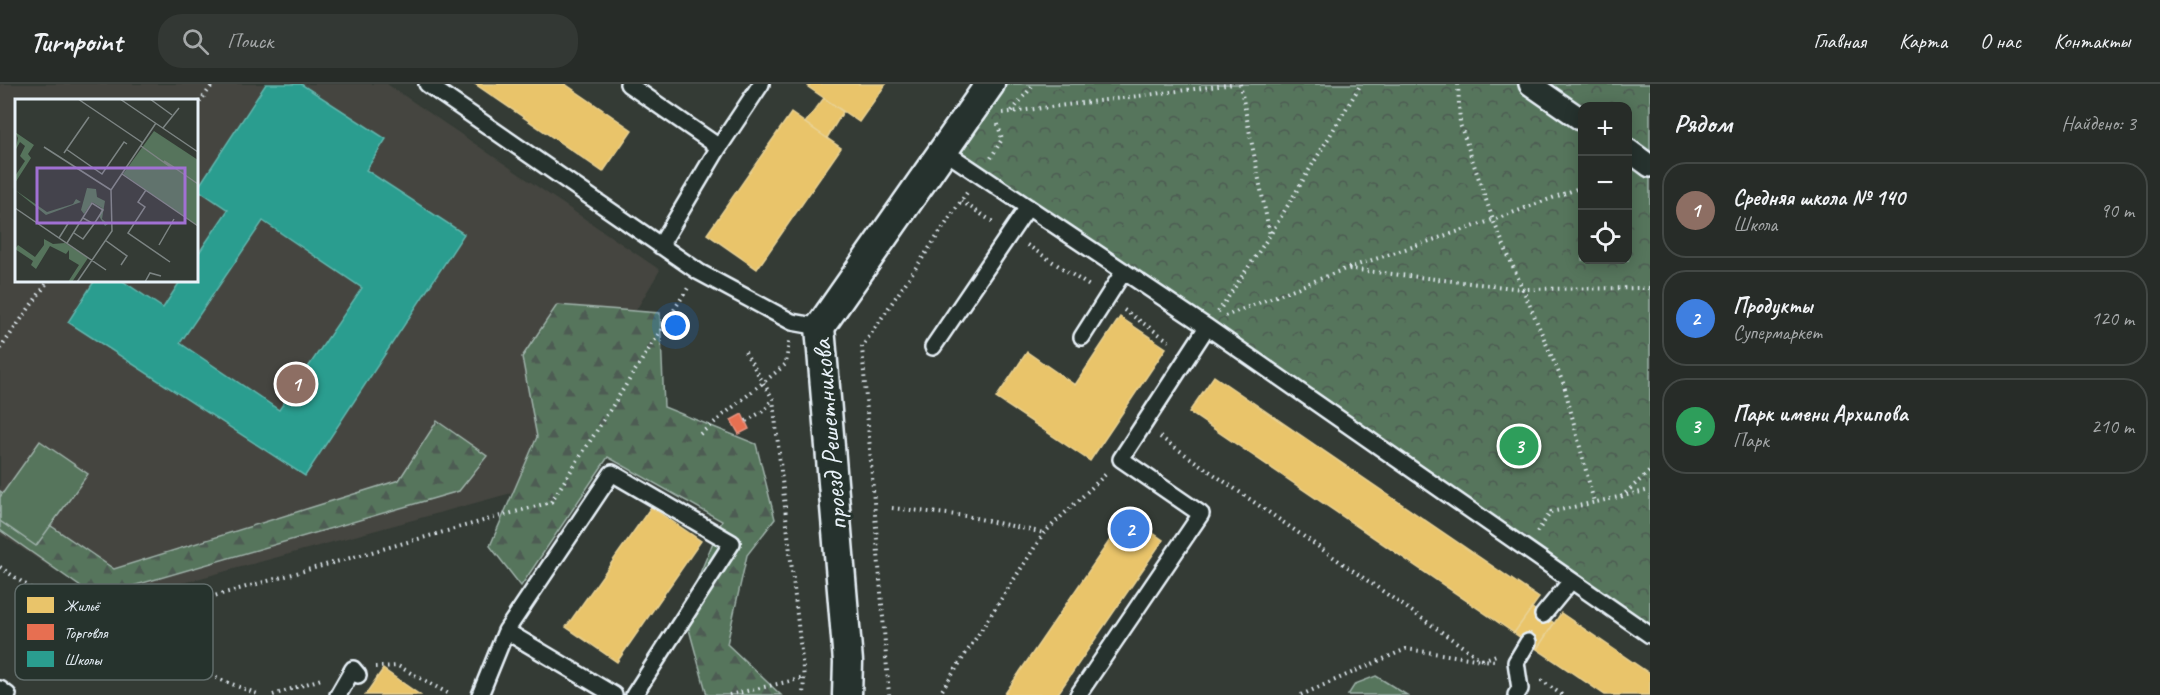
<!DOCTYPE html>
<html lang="ru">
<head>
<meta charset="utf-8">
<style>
  body { margin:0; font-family:Caveat,sans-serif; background:#333834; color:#f1f3f6 }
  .controls { position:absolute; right:18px; top:18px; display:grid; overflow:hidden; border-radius:12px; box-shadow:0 3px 15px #0003 }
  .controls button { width:54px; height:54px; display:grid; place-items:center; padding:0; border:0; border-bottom:2px solid #434845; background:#272c28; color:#f1f3f6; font:30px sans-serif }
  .you { position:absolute; left:676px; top:242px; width:21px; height:21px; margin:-15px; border:4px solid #fff; border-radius:50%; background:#1a73e8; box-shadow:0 0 0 9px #1a73e833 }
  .badge { display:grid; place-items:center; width:39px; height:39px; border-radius:50%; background:#95b2f1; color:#fff; font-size:20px; font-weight:700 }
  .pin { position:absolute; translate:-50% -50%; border:3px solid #fff; box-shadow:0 2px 6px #0006 }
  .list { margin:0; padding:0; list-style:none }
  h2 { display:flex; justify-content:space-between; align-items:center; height:78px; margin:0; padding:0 24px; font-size:26px }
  h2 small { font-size:20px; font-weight:400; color:#a4a7a8 }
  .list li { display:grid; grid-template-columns:39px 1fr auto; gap:18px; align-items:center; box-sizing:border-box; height:96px; margin:0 12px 12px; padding:0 12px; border:2px solid #434845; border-radius:24px }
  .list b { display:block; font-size:22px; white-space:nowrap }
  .list p { margin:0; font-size:20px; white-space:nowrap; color:#a4a7a8 }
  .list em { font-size:20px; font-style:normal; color:#a4a7a8 }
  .icon { flex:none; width:33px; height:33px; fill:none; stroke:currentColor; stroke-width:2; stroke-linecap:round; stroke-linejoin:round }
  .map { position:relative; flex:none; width:1650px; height:611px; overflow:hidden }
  header { display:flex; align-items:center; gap:36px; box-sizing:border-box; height:84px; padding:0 30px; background:#272c28; border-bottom:2px solid #434845 }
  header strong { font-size:28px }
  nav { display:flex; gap:33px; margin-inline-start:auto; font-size:21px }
  .search { width:420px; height:54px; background:#333834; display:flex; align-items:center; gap:15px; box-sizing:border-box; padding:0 21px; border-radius:24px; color:#a4a7a8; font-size:22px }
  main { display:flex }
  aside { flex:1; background:#272c28 }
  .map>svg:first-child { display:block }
</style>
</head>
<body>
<header>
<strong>Turnpoint</strong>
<div class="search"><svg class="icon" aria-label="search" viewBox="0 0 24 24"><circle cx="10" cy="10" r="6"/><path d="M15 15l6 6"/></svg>Поиск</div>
<nav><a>Главная</a><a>Карта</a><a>О нас</a><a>Контакты</a></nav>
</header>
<main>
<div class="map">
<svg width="1650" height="611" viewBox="0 0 1650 611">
  <defs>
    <pattern id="forest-firs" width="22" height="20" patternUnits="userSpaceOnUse" patternTransform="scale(1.5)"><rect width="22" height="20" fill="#56745c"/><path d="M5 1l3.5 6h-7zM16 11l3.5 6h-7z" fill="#4d5c52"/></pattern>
    <pattern id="park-crowns" width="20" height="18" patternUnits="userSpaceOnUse" patternTransform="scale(1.5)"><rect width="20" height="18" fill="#56745c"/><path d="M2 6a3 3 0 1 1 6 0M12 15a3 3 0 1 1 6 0" fill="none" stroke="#4d5c52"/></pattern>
  </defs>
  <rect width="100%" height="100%" fill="#343b35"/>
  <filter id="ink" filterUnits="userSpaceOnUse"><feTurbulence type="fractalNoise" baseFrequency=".0167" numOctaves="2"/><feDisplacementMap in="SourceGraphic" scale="12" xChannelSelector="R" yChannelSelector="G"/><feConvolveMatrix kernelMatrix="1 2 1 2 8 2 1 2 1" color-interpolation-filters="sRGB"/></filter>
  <g filter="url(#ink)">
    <!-- built -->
    <path fill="#44453f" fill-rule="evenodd" d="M0,0h387l273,186 -130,218 -424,116 -106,-70zM16,16h180v180h-180z"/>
    <!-- forest -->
    <path fill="url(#forest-firs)" stroke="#9fb2aa" stroke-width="1.5" d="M557,221l103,8 4,94 92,37 19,75 -28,36 -20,89 54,51h-74l-23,-84 38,-90 -114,-64 -87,129 -31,-40 47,-109 -15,-80z
      M437,337l50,35 -28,35 -364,106 -95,-67v-39l114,78 285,-89z"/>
    <!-- park -->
    <path fill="url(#park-crowns)" stroke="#9fb2aa" stroke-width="1.5" fill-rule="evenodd" d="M1007,0h643v541l-690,-474zM1582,22h46v154h-46z"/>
    <!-- pitch -->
    <path fill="#56745c" stroke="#9fb2aa" stroke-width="1.5" d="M40,357l48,33 -52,72 -36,-25v-24z
      M1376,592l31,19h-59l7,-11z"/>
    <!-- homes -->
    <path fill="#e9c46a" stroke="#e9d295" stroke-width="1.5" d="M475,0h90l67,46 -29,42z
      M811,0h75l-27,38 -51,-35z
      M824,14l19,14 -16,26 -22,-15z
      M791,29l50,35 -84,121 -50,-35z
      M1120,233l46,31 -76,113 -94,-63 31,-46 48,33z
      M1214,292l325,222 -25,35 -325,-221z
      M651,423l50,34 -84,121 -51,-35z
      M1127,431l36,25 -106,155h-53z
      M1532,524l22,15 -17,26 -23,-16z
      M1561,529l89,61v21h-45l-68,-46z
      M383,585l37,26h-55z"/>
    <!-- shops -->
    <path fill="#e76f51" stroke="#e79683" stroke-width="1.5" d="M742,330l7,15 -10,5 -8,-14z"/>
    <!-- schools -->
    <path fill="#2a9d8f" stroke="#63b6ae" stroke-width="1.5" fill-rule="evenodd" d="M266,0h35l85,55 -20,31 98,64 -159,242 -237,-154 27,-42h26l42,28 18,-28h15v-23l32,-47 -31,-21zM263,137l99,67 -83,122 -99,-67z"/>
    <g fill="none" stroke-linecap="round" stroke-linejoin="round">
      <!-- service casing -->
      <g stroke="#e8f1f8" stroke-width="20">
        <path id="service" d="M427,0l272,188 93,50 28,5
          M628,0l91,63 42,-63
          M944,67l263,176 443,308
          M660,162l59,-99
          M1082,253l42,-66
          M933,263l95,-140
          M1543,531l28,-34
          M506,547l108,64
          M0,605l8,6
          M338,611l15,-26 5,6
          M480,611l26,-64 106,-158 120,70 -98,152
          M1078,611l123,-181 -80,-55 86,-132
          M1516,611l4,-6 -4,-27 12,-20"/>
      </g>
      <!-- pedestrian casing -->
      <g stroke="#e8f1f8" stroke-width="26">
        <path id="pedestrian" d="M1530,0l52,36
          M1628,66l22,16"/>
      </g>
      <!-- minor casing -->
      <g stroke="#e8f1f8" stroke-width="33">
        <path id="minor" d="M847,611l1,-33 -28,-335 170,-243"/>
      </g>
      <!-- path -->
      <path stroke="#e8f1f8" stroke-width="4" stroke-dasharray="1.5 4.5" stroke-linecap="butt" d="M1240,0l30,151
        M1458,0l2,40 33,96 71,165 30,117
        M196,23l17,-23
        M1012,27l22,-27
        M1003,29l231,-29
        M991,74l11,-19 -5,-18
        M961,117l32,21
        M1027,161l64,42
        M1349,185l173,20 128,-1
        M1124,226l45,31
        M1218,228l52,-77 91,-151
        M1225,232l120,-47 148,-49 89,-33
        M0,265l49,-69
        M745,268l28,47 31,279 -1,17
        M746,337l19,-11 7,-11
        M700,350l86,-70 3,-23
        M1160,353l322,223 15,1
        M1621,413l29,-26
        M892,424l74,8 78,17
        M1537,448l14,-20 99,-22
        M0,483l92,63 459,-128 137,-214
        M93,546l167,65
        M375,583l23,-1 53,29
        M1541,596l21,15
        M273,611l51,-17
        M729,611l75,-17
        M889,611l-27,-348 106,-156
        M939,611l105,-162 64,-61
        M1301,611l105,-46 76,11 14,-5"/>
      <!-- service -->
      <use href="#service" stroke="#26332d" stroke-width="15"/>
      <!-- pedestrian -->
      <use href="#pedestrian" stroke="#26332d" stroke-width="21"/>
      <!-- minor -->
      <use href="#minor" stroke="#26332d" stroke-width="28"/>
    </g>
  </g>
  <g text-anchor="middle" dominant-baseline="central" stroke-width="6" stroke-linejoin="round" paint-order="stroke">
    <!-- street labels -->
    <g font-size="28" fill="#e8f1f8" stroke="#26332d">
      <text transform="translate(829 351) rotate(-95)">проезд Решетникова</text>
    </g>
  </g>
  <!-- overview -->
  <g transform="translate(15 15)">
    <rect width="183" height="183" fill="#343b35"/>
    <path d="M0,33l19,13 -6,9 3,4 -16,25v-7l10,-15 -5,-5 5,-10 -5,-4 -5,9 3,-13zM72,89l9,1 1,8 8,4 -3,18 6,5 -3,2 -6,-10 3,-8 -10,-6 -8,12 -3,-4zM0,91l32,22 26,-8 3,-5 5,3 -35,13zM29,140l9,5 12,-1 23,15 -16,24h-4l11,-17 -10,-6v-9l-3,4 -16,-8 -14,23 -5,-4 2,-4 -18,-12 3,-4 17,12 9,-12z" fill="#56745c"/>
    <path d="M139,32l44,29v66l-75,-52z" fill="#56745c"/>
    <path fill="none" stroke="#7c8483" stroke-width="1.5" d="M63,0l65,44M105,0l78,53M135,0l22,16M148,29l16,-20M126,47l28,20h3l-8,-5M29,48l67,43M51,50l36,25 22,-32 3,2M49,54l25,-36M157,67l26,18M107,75l76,52M131,91l-8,12 7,5 -17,26 42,29M0,109l91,62M59,134l9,6 11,-15 -11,-6M44,139l10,-16M90,141l22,16 -6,9M52,144l25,-40 11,7 -9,14M144,146l15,-26M62,183l35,-51 -1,-41 45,-67M130,183l5,-9 11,3"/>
    <path fill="#a171d3" fill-opacity="0.15" stroke="#a171d3" stroke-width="3" d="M22,69h148v55h-148z"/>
    <rect width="183" height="183" fill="none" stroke="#e8f1f8" stroke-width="3"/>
  </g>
  <!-- legend -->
  <rect x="15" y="500" width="198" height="96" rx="9" fill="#26332d" stroke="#606c6a" stroke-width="1.5"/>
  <rect x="27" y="513" width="27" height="16" fill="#e9c46a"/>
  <rect x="27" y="540" width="27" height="16" fill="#e76f51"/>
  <rect x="27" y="567" width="27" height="16" fill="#2a9d8f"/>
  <g font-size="16" fill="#e8f1f8">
    <text x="64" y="527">Жильё</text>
    <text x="64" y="554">Торговля</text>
    <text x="64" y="581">Школы</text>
  </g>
</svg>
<div class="controls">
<button>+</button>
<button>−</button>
<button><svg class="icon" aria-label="locate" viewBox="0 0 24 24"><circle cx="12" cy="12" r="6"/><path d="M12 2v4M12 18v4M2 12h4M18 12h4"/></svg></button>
</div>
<div class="you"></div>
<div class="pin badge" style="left:296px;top:300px;background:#8d6e63">1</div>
<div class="pin badge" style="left:1130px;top:445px;background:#3f7fe0">2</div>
<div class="pin badge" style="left:1519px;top:362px;background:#2e9e5b">3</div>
</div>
<aside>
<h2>Рядом<small>Найдено: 3</small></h2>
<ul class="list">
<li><span class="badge" style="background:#8d6e63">1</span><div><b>Средняя школа № 140</b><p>Школа</p></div><em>90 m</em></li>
<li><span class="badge" style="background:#3f7fe0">2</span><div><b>Продукты</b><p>Супермаркет</p></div><em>120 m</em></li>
<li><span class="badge" style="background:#2e9e5b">3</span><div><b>Парк имени Архипова</b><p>Парк</p></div><em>210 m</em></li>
</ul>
</aside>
</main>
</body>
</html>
